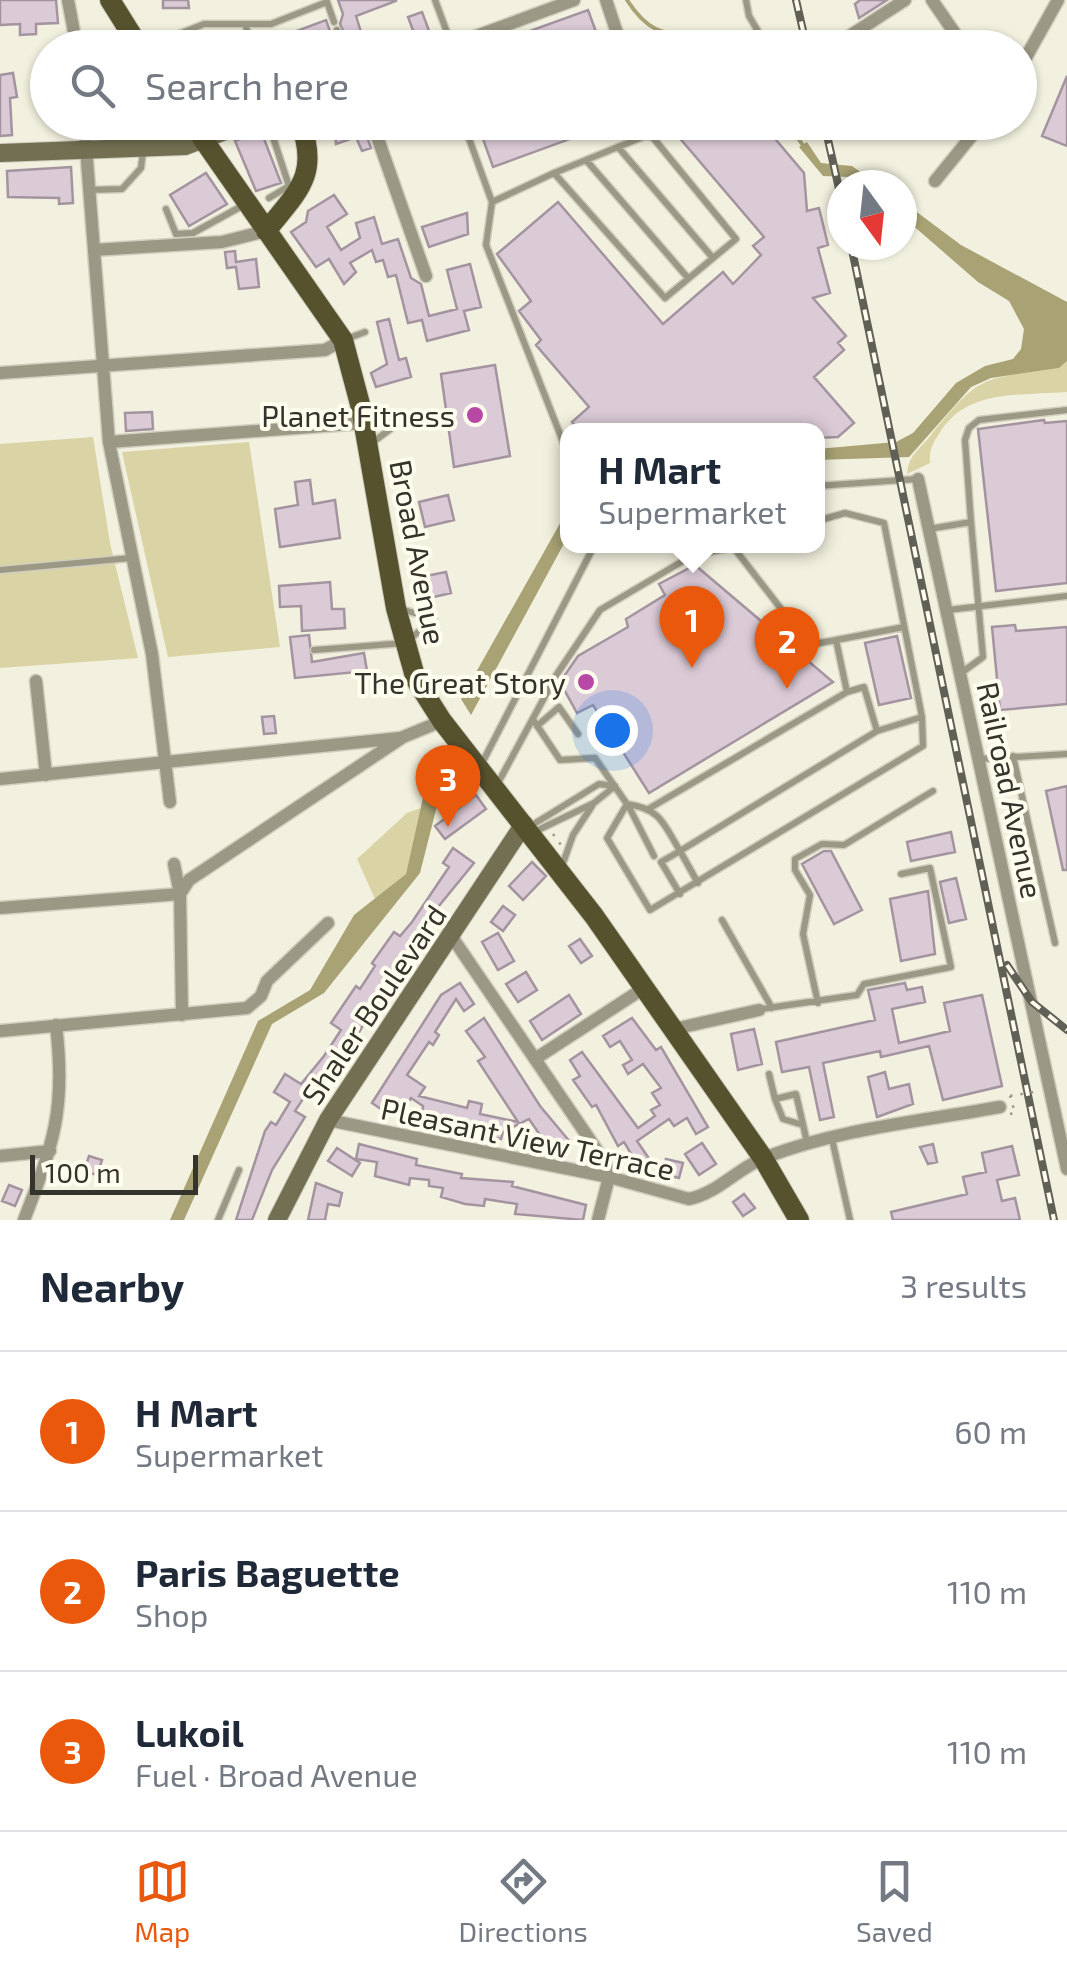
<!DOCTYPE html>
<html lang="en">
<head>
<meta charset="utf-8">
<style>
  body { margin:0; font-family:"Exo 2",sans-serif; background:#f6f6f7; color:#1f2937 }
  .compass { position:absolute; left:827px; top:170px; width:90px; height:90px; border-radius:50%; background:#fff; box-shadow:0 2px 8px #0004; rotate:165deg }
  .scale { position:absolute; left:30px; bottom:25px; width:168px; box-sizing:border-box; padding-left:10px; border:5px solid #34332c; border-top:0; font-size:28px; line-height:35px; white-space:nowrap; color:#34332c; -webkit-text-stroke:8px #fffdee; paint-order:stroke }
  .you { position:absolute; left:612px; top:730px; width:35px; height:35px; margin:-25px; border:8px solid #fff; border-radius:50%; background:#1a73e8; box-shadow:0 0 0 15px #1a73e833 }
  .badge { display:grid; place-items:center; width:65px; height:65px; border-radius:50%; background:#ea580c; color:#fff; font-size:32px; font-weight:700 }
  .pin { position:absolute; translate:-50% -82px; filter:drop-shadow(0 2px 5px #0008) }
  .pin::after { content:''; position:absolute; top:52px; width:35px; height:30px; background:inherit; clip-path:polygon(0 0,100% 0,50% 100%) }
  .popup { position:absolute; left:560px; top:423px; width:265px; height:130px; box-sizing:border-box; display:grid; place-content:center; border-radius:20px; background:#fff; filter:drop-shadow(0 2px 8px #0005); font-size:32px; white-space:nowrap; color:#747a83 }
  .popup b { font-size:38px; color:#1f2937 }
  .popup::after { content:''; position:absolute; left:50%; top:100%; margin-left:-20px; border:20px solid transparent; border-top-color:#fff }
  .list { margin:0; padding:0; list-style:none }
  h2 { display:flex; justify-content:space-between; align-items:center; height:130px; margin:0; padding:0 40px; font-size:42px }
  h2 small { font-size:32px; font-weight:400; color:#747a83 }
  .list li { display:grid; grid-template-columns:65px 1fr auto; gap:30px; align-items:center; box-sizing:border-box; height:160px; padding:0 40px; border-top:2px solid #e0e1e3 }
  .list b { display:block; font-size:38px; white-space:nowrap }
  .list p { margin:0; font-size:32px; white-space:nowrap; color:#747a83 }
  .list em { font-size:32px; font-style:normal; color:#747a83 }
  .icon { flex:none; width:55px; height:55px; fill:none; stroke:currentColor; stroke-width:2; stroke-linecap:round; stroke-linejoin:round }
  .map { position:relative; flex:none; width:1067px; height:1220px; overflow:hidden }
  .search { position:absolute; background:#fff; box-shadow:0 2px 8px #0004; left:30px; right:30px; top:30px; height:110px; display:flex; align-items:center; gap:25px; box-sizing:border-box; padding:0 35px; border-radius:55px; color:#747a83; font-size:38px }
  .sheet { height:610px; background:#fff }
  nav { display:flex; justify-content:space-around; align-items:center; box-sizing:border-box; height:140px; border-top:2px solid #e0e1e3; background:#fff; font-size:28px; color:#747a83 }
  nav a { display:grid; justify-items:center; gap:5px }
  nav .on { color:#ea580c }
  .map>svg:first-child { display:block }
</style>
</head>
<body>
<div class="map">
<svg width="1067" height="1220" viewBox="0 0 1067 1220">
  <rect width="100%" height="100%" fill="#f2f0de"/>
  <!-- green -->
  <path fill="#d9d3a5" d="M1067,361v31c-47,4 -101,-4 -128,42 -7,10 -10,17 -9,29l-23,11c2,-20 12,-24 24,-39 50,-62 50,-55 128,-67z
    M93,437l17,106 28,115 -138,10v-224z
    M249,442l31,205 -112,10 -46,-205z
    M421,808l-15,66 -31,25 -18,-40 50,-46z"/>
  <!-- water -->
  <path fill="#a8a274" d="M807,142l14,21 31,3 27,19h-23l-7,-8 -26,-1 -24,-29z
    M902,201l59,44 106,57v59l-8,7 -68,10 -20,9 -62,70 -92,3v-11l79,-7 17,-9 43,-50 29,-17 28,-7 8,-10 3,-20 -15,-28 -31,-19 -76,-66z
    M567,511v27l-96,177 -10,-16z
    M434,748l13,18 -27,107 -96,120 -52,31 -88,196h-14l88,-199 52,-31 44,-75 52,-41z"/>
  <g fill="none" stroke-linecap="round" stroke-linejoin="round">
    <!-- stream -->
    <path stroke="#a8a274" stroke-width="4" d="M627,0c34,53 57,22 98,48
      M787,122l17,25"/>
  </g>
  <!-- building -->
  <path fill="#dbcbd7" stroke="#a394a0" stroke-width="2.5" d="M0,0h56l2,23 -22,1v10l-16,1v-11l-20,1z
    M163,0h25l1,8h-26z
    M338,0h58v1l-40,15 10,32h-15l-11,-24 3,-10z
    M860,0h27l-28,18 -4,-14z
    M588,10l14,38h-114v-2z
    M422,12l9,24 -14,5 -9,-24z
    M326,20l10,28h-76l-1,-3z
    M13,73l4,24 -7,1 2,37 -12,1v-61z
    M1067,76v70l-25,-10z
    M94,122h27v7l-26,2z
    M334,122h20l3,9 7,-2 7,19 -9,3 -6,-14 -20,7z
    M389,122h36l1,2 -33,11z
    M477,122h134v2l-118,43z
    M666,122h95l43,51 3,38 12,-3 9,37 -10,3 12,45 -17,5 33,38 -8,7 6,7 -30,27 40,46 -16,14 -21,1v-8h-238l-7,-8 17,-15 -53,-62 5,-5 -22,-29 12,-10 -34,-47 61,-52 105,122 60,-52 10,12 28,-29 -8,-9 11,-9z
    M261,131l20,52 -25,8 -21,-50z
    M71,167l2,36 -14,1v-6l-51,-1 -1,-26z
    M206,173l21,31 -38,22 -19,-31z
    M334,195l13,19 -20,13 14,23 19,-12 -4,-15 18,-6 8,27 16,-5 13,39 10,6 8,32 28,-7 -10,-39 23,-6 11,43 -17,4 5,19 -42,11 -5,-21 -14,3 -12,-48 -8,2 -5,-17 -7,2 -4,-12 -22,13 6,9 -12,12 -15,-25 -13,8 -25,-35 15,-10 2,-11z
    M467,213l1,21 -39,13 -7,-20z
    M235,251l1,11 20,-3 3,28 -20,2 -3,-22 -9,1 -2,-16z
    M389,319l10,41 7,-2 5,19 -35,10 -5,-14 16,-9 -10,-42z
    M495,365l15,91 -56,11 -13,-93z
    M152,412l1,17 -27,2 -1,-18z
    M1044,420l1,3 22,-2v162l-71,8 -18,-162z
    M310,480l3,24 22,-4 5,38 -60,9 -5,-38 23,-4 -3,-23z
    M448,495l6,25 -29,7 -6,-25z
    M695,565l138,117 -184,111 -56,-88 -16,8 -17,-31 18,-26 50,-29 -2,-8 39,-24 -6,-11z
    M446,572l5,21 -26,6 -4,-22z
    M330,582l2,27h12l1,19 -43,3 -1,-25 -21,1 -1,-21z
    M1015,625l1,6 51,-4v77l-67,6 -8,-83z
    M309,635l3,27 52,-9 3,18 -72,7 -5,-41z
    M897,636l14,62 -32,7 -14,-62z
    M274,716l2,17 -12,1 -2,-17z
    M1067,786v84h-4l-17,-79z
    M476,795l10,14 -41,30 -10,-13z
    M951,832l4,20 -44,9 -4,-19z
    M453,848l21,15 -40,49 -27,56 -38,47 -30,52 -14,19 -9,-7 -21,32 10,6 -33,53 -20,50h-16l29,-89 6,-9 5,3 14,-23 -16,-10 11,-18 16,10 23,-28 17,-26 -10,-7 25,-37 4,3 15,-23 -3,-3 22,-31 6,4 12,-14 37,-55 -6,-4z
    M824,851h7l31,59 -28,14 -32,-60z
    M532,862l14,14 -23,24 -14,-14z
    M956,878l10,41 -17,4 -9,-41z
    M928,891l7,63 -34,7 -11,-62z
    M503,906l12,9 -12,16 -12,-9z
    M498,933l16,28 -16,9 -16,-28z
    M580,939l12,17 -11,7 -12,-17z
    M526,972l11,18 -19,12 -12,-18z
    M460,983l14,21 -10,7 -8,-12 -21,33 4,3 -6,10 -4,-3 -22,33 18,12 -6,9 48,12 2,-7 13,3 -2,10 38,8 -40,-61 7,-4 -19,-26 18,-13 56,88 31,37 -15,8 -4,-9 -5,3 -18,-26 -26,13 -2,7 -80,-19 2,-14 -12,-8 -6,10 -10,-5 -7,11 -16,-11 69,-108z
    M905,983l2,7 15,-3 3,15 -33,7 7,34 51,-12 -6,-28 38,-8 20,91 -59,14 -14,-54 -48,11 -1,-6 -57,12 11,54 -14,3 -11,-53 -27,5 -6,-30 99,-22 -7,-30z
    M569,995l12,19 -39,26 -12,-19z
    M632,1018l24,32 5,-3 47,80 -12,7 -9,-16 -13,8 -5,-7 -32,22 13,19 -11,7 -15,-25 -6,4 -22,-41 -4,2 -19,-27 7,-4 -10,-16 12,-8 56,76 17,-12 -4,-6 9,-5 -8,-12 9,-5 -18,-24 -15,10 -5,-9 9,-5 -12,-19 -10,6 -7,-11z
    M754,1029l8,35 -24,6 -7,-36z
    M885,1072l4,17 20,-5 4,20 -36,13 -9,-40z
    M702,1143l14,21 -17,11 -14,-21z
    M359,1144l58,15 -1,6 46,9 -1,4 52,4 -1,4 74,19 -3,15 -68,-6 2,-10 -32,-5 -1,7 -19,-2 -24,-7 2,-9 -14,-2v-6l-19,-2 -1,7 -34,-9 2,-14 -21,-3z
    M933,1144l4,18 -9,2 -8,-17z
    M1012,1146l7,29 -22,5 5,21 13,-3 5,22h-127l-2,-8 76,-18 -4,-17 23,-5 -4,-19z
    M337,1148l23,15 -8,13 -24,-15z
    M89,1156l13,4 -5,15 -13,-4z
    M666,1159l17,4 -4,15 -17,-4z
    M316,1183l26,10 -3,13 -11,-2 -3,16h-17z
    M9,1185l13,5 -7,16 -13,-5z
    M744,1194l11,14 -12,8 -10,-14z"/>
  <g fill="none" stroke-linecap="round" stroke-linejoin="round">
    <!-- lane casing -->
    <g stroke="#d0cebe" stroke-width="9">
      <path id="lane" d="M435,0l16,43
        M746,0l3,16 19,32
        M245,24l8,24
        M337,30l7,18
        M174,36l7,12
        M141,39l33,-3 30,-12h67l56,-22 7,20
        M268,122l21,64 -20,12
        M463,122l29,80 62,-29 111,125 71,-59 -86,-105 -96,39
        M810,122l1,3
        M158,125v-3
        M128,147v-25
        M618,147l95,111
        M586,160l102,118
        M89,190l33,-1 19,-21 2,-16
        M492,202l-6,43 81,207
        M166,209l10,25
        M176,234l17,-1 49,-27
        M349,338l16,-6
        M368,411l32,11
        M373,442l27,-20
        M817,486l100,-7
        M929,529l42,-7 -6,-82 4,-12 10,-8 88,-10
        M734,548l75,97 27,-5 11,52
        M0,570l131,-12
        M948,610l119,-14
        M836,640l68,-13
        M314,650l91,-7 29,-24 -33,-10
        M961,673l22,-16 -12,-135
        M534,721l26,39 35,-2 32,46c34,5 36,19 53,47l-19,11 19,32
        M537,726l22,-19 19,27
        M1013,756l42,187
        M979,759l88,-5
        M480,767l114,-221
        M498,783l59,-109 43,-64 93,-55 48,-9
        M627,804l-20,34 43,72 273,-164 -1,-29
        M628,805l26,51
        M650,808l197,-116 17,-5 13,44 45,-14 -38,-194 -39,-10 -28,8
        M529,827l70,-43 15,2
        M532,833l62,-30 21,-17
        M562,866l11,-31 19,-29
        M698,883l-18,-32 197,-120
        M722,920l50,88
        M818,1003l-15,-69 7,-39 -15,-25v-11l27,-15 22,1 89,-54
        M761,1009l96,-14 7,-11 87,-17 -21,-99 -29,6
        M769,1074l6,25 21,-5 11,48
        M775,1099l8,20 20,6
        M832,1139l18,81
        M218,1220l21,-50"/>
    </g>
    <!-- street casing -->
    <g stroke="#d0cebe" stroke-width="15">
      <path id="street" d="M68,0l9,48
        M606,0l16,48
        M932,0l33,48
        M848,37l57,-37
        M444,48l130,-48
        M1020,68l38,-68
        M84,122l25,320 43,212 18,148
        M372,122l54,154
        M646,122l4,12
        M935,181l48,-59
        M94,250l128,-8 44,-11
        M0,373l325,-23 18,-10
        M109,442l255,-19
        M918,479l149,690
        M36,681l10,94
        M0,779l400,-41
        M174,864l6,30 2,121
        M0,908l180,-14 9,-14 214,-143 39,-16
        M452,937l153,225 4,15 -11,43
        M674,1029l85,-19
        M0,1031l247,-23 14,-12 6,-15 61,-58
        M535,1059l109,-71
        M328,1120l281,57 80,22c29,-6 49,-31 75,-41 74,-29 158,-37 236,-51
        M0,1156l50,-5
        M24,1220c30,-78 42,-111 32,-195"/>
    </g>
    <!-- secondary casing -->
    <g stroke="#d0cebe" stroke-width="20">
      <path id="secondary" d="M0,153l185,-7 64,-24
        M277,1220l51,-100 196,-296"/>
    </g>
    <!-- primary casing -->
    <g stroke="#d0cebe" stroke-width="22">
      <path id="primary" d="M110,0l30,48
        M191,122l152,218 18,68 35,200 20,72 26,41 152,195 169,242 36,62
        M266,231c32,-40 54,-56 34,-109"/>
    </g>
    <!-- path -->
    <path stroke="#9b998c" stroke-width="2.5" stroke-dasharray="2.5 8" stroke-linecap="butt" d="M553,834l8,11
      M1010,1114l5,-1 -5,-17"/>
    <!-- lane -->
    <use href="#lane" stroke="#9b9885" stroke-width="6"/>
    <!-- street -->
    <use href="#street" stroke="#9b9885" stroke-width="12"/>
    <!-- secondary -->
    <use href="#secondary" stroke="#736f52" stroke-width="18"/>
    <!-- primary -->
    <use href="#primary" stroke="#57522e" stroke-width="20"/>
    <!-- rail casing -->
    <g stroke="#616056" stroke-width="8">
      <path id="rail" d="M796,0l11,48
        M824,122l18,80
        M851,245l203,975
        M1007,965l25,37 35,28"/>
    </g>
    <!-- rail -->
    <use href="#rail" stroke="#fffdee" stroke-width="4" stroke-dasharray="11" stroke-linecap="butt"/>
    <!-- path-bridge -->
    <path stroke="#9b998c" stroke-width="2.5" stroke-dasharray="2.5 8" stroke-linecap="butt" d="M1010,1096l30,-5"/>
  </g>
  <!-- markers -->
  <g fill="#b748a5" stroke="#fffdee" stroke-width="4">
    <circle cx="475" cy="415" r="10"/>
    <circle cx="586" cy="682" r="10"/>
  </g>
  <g text-anchor="middle" dominant-baseline="central" stroke-width="8" stroke-linejoin="round" paint-order="stroke">
    <!-- poi labels -->
    <g font-size="30" fill="#34332c" stroke="#fffdee" text-anchor="end">
      <text x="455" y="415">Planet Fitness</text>
      <text x="566" y="682">The Great Story</text>
    </g>
    <!-- street labels -->
    <g font-size="30" fill="#34332c" stroke="#fffdee">
      <text transform="translate(419 552) rotate(79)">Broad Avenue</text>
      <text transform="translate(1011 790) rotate(78)">Railroad Avenue</text>
      <text transform="translate(373 1004) rotate(-56)">Shaler Boulevard</text>
      <text transform="translate(528 1138) rotate(12)">Pleasant View Terrace</text>
    </g>
  </g>
</svg>
<svg class="compass" viewBox="-18 -18 36 36"><path d="M0-13l5 13h-10z" fill="#e53935"/><path d="M0 13l5-13h-10z" fill="#747a83"/></svg>
<div class="scale">100 m</div>
<div class="you"></div>
<div class="pin badge" style="left:692px;top:668px">1</div>
<div class="popup"><b>H Mart</b>Supermarket</div>
<div class="pin badge" style="left:787px;top:689px">2</div>
<div class="pin badge" style="left:448px;top:827px">3</div>
<div class="search"><svg class="icon" aria-label="search" viewBox="0 0 24 24"><circle cx="10" cy="10" r="6"/><path d="M15 15l6 6"/></svg>Search here</div>
</div>
<section class="sheet">
<h2>Nearby<small>3 results</small></h2>
<ul class="list">
<li><span class="badge">1</span><div><b>H Mart</b><p>Supermarket</p></div><em>60 m</em></li>
<li><span class="badge">2</span><div><b>Paris Baguette</b><p>Shop</p></div><em>110 m</em></li>
<li><span class="badge">3</span><div><b>Lukoil</b><p>Fuel · Broad Avenue</p></div><em>110 m</em></li>
</ul>
</section>
<nav>
<a class="on"><svg class="icon" aria-label="map" viewBox="0 0 24 24"><path d="M3 6l6-2 6 2 6-2v14l-6 2-6-2-6 2zM9 4v14M15 6v14"/></svg>Map</a>
<a><svg class="icon" aria-label="directions" viewBox="0 0 24 24"><path d="M12 3l9 9-9 9-9-9zM9 14v-3h6M13 9l2 2-2 2"/></svg>Directions</a>
<a><svg class="icon" aria-label="saved" viewBox="0 0 24 24"><path d="M7 4h10v16l-5-4-5 4z"/></svg>Saved</a>
</nav>
</body>
</html>
